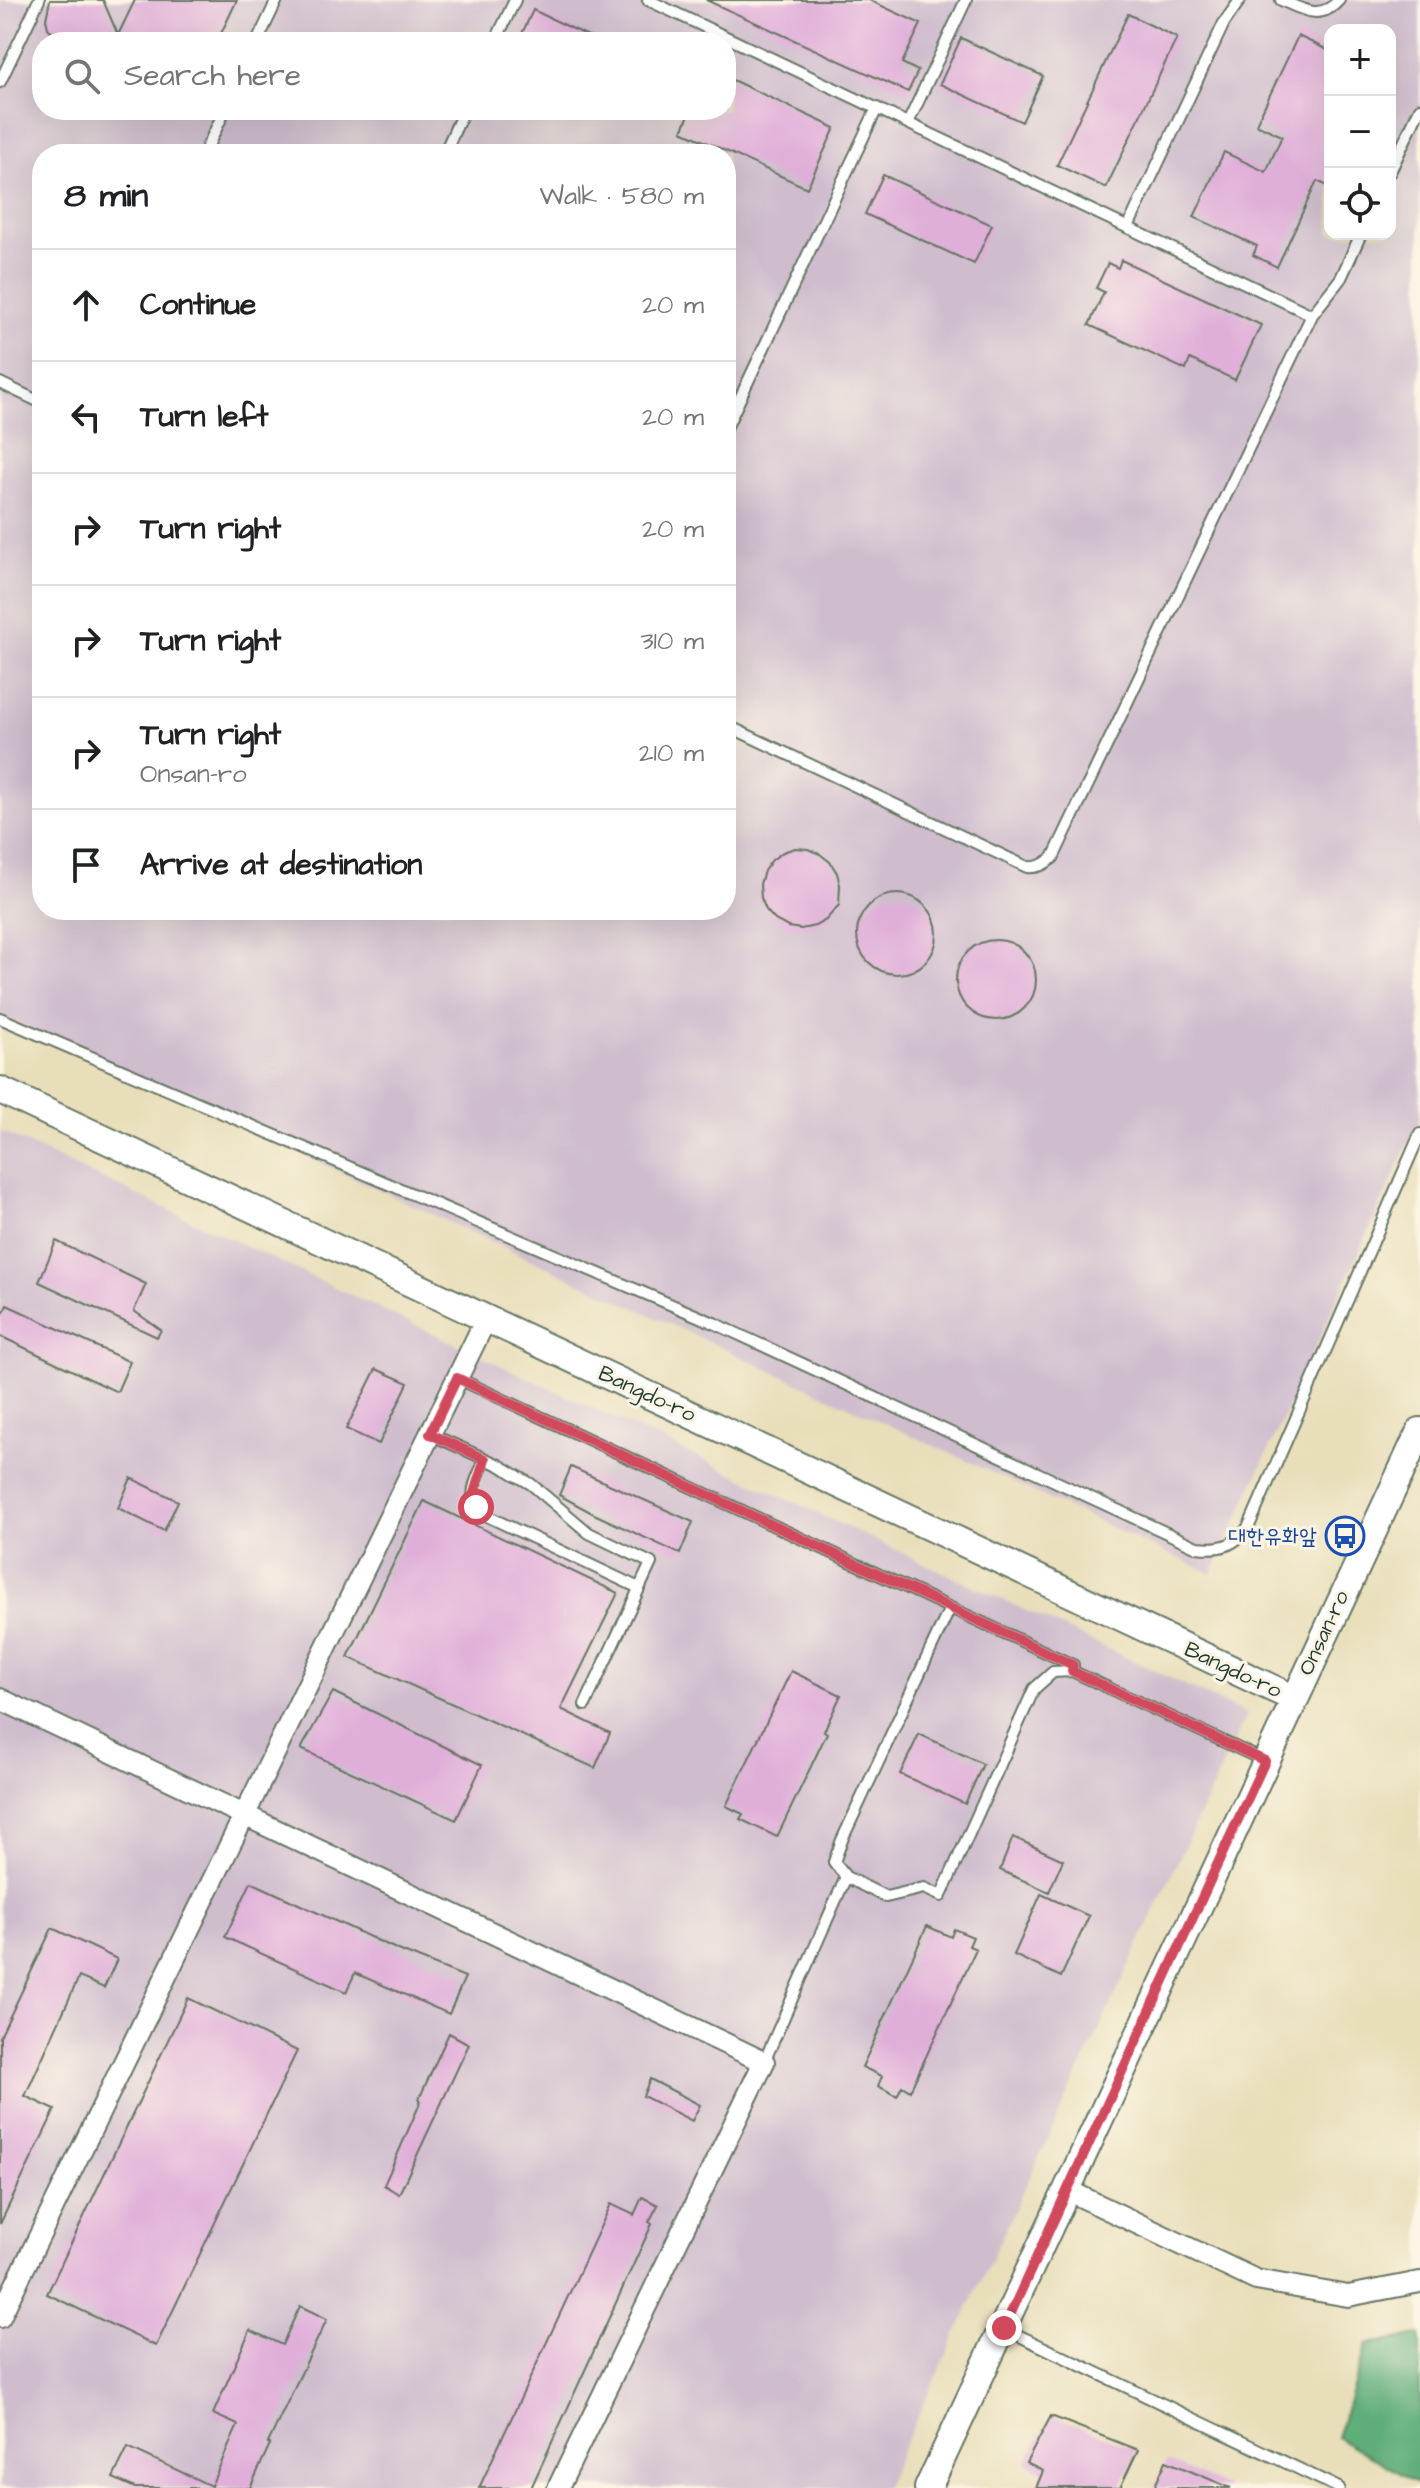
<!DOCTYPE html>
<html lang="en">
<head>
<meta charset="utf-8">
<style>
  body { margin:0; font-family:"Architects Daughter","Poor Story",sans-serif; background:#f2f2f2; color:#202124 }
  .controls { position:absolute; right:24px; top:24px; display:grid; overflow:hidden; border-radius:16px; box-shadow:0 8px 32px #0002 }
  .controls button { width:72px; height:72px; display:grid; place-items:center; padding:0; border:0; border-bottom:2px solid #e0e0e0; background:#fff; color:#202124; font:40px sans-serif }
  .stop { position:absolute; width:24px; height:24px; margin:-18px; border:6px solid #d1495b; border-radius:50%; background:#fff }
  .stop.end { background:#d1495b; border-color:#fff; box-shadow:0 2px 8px #0008 }
  .list { margin:0; padding:0; list-style:none }
  h2 { display:flex; justify-content:space-between; align-items:center; height:104px; margin:0; padding:0 32px; font-size:34px }
  h2 small { font-size:26px; font-weight:400; color:#757577 }
  .list li { display:grid; grid-template-columns:52px 1fr auto; gap:24px; align-items:center; box-sizing:border-box; height:112px; padding:0 32px; border-top:2px solid #e0e0e0 }
  .list b { display:block; font-size:30px; white-space:nowrap }
  .list p { margin:0; font-size:26px; white-space:nowrap; color:#757577 }
  .list em { font-size:26px; font-style:normal; color:#757577 }
  .icon { flex:none; width:44px; height:44px; fill:none; stroke:currentColor; stroke-width:2; stroke-linecap:round; stroke-linejoin:round }
  .map { position:relative; flex:none; width:1420px; height:2488px; overflow:hidden }
  .search { position:absolute; background:#fff; box-shadow:0 8px 32px #0002; left:32px; top:32px; width:704px; height:88px; display:flex; align-items:center; gap:20px; box-sizing:border-box; padding:0 28px; border-radius:32px; color:#757577; font-size:30px }
  .panel { position:absolute; background:#fff; box-shadow:0 8px 32px #0002; left:32px; top:144px; width:704px; height:776px; border-radius:32px }
  .map>svg:first-child { display:block }
</style>
</head>
<body>
<div class="map">
<svg width="1420" height="2488" viewBox="0 0 1420 2488">
  <rect width="100%" height="100%" fill="#fcf5e5"/>
  <filter id="ink" filterUnits="userSpaceOnUse"><feTurbulence type="fractalNoise" baseFrequency=".0125" numOctaves="2"/><feDisplacementMap in="SourceGraphic" scale="16" xChannelSelector="R" yChannelSelector="G"/><feConvolveMatrix kernelMatrix="1 2 1 2 8 2 1 2 1" color-interpolation-filters="sRGB"/></filter>
  <filter id="wash" filterUnits="userSpaceOnUse"><feTurbulence type="fractalNoise" baseFrequency=".006" numOctaves="4" result="noise"/><feDisplacementMap in="SourceGraphic" scale="32" xChannelSelector="R" yChannelSelector="G"/><feGaussianBlur stdDeviation="1.8" result="paint"/><feColorMatrix in="noise" values="0 0 0 0 0 0 0 0 0 0 0 0 0 0 0 0 0 1.4 0 .05"/><feComposite in="paint" operator="in"/></filter>
  <g filter="url(#wash)">
    <rect width="100%" height="100%" fill="#e8deb9"/>
    <!-- industrial -->
    <path fill="#cfbdce" fill-rule="evenodd" d="M0,0h1420v1118l-208,456 -1212,-559zM1330,30h60v204h-60zM42,42h684v68h-684zM42,154h684v756h-684z
      M0,1131l1247,583 -363,774h-884z"/>
    <!-- forest -->
    <path fill="#5ead79" stroke="#3e7556" stroke-width="2" d="M1420,2335v150l-83,-48 30,-93z"/>
    <g id="blocks">
      <!-- building -->
      <path fill="#e0afd9" d="M50,0h53l15,35 17,-35h102l-20,42h-156l-13,-14 -2,-9z
        M706,0h163l52,24 -19,39 16,8 -10,21z
        M533,10l68,32h-83z
        M1128,14l49,24 -71,150 -49,-23z
        M1298,36l32,15v136l-13,-6 -40,86 -24,-12 4,-9 -63,-29 30,-65 42,20 16,-36 -26,-12z
        M961,38l82,38 -21,46 -82,-38z
        M726,77l109,51 -28,60 -125,-57 9,-21h35z
        M883,175l109,50 -18,39 -109,-50z
        M1121,260l140,65 -26,55 -45,-21 -4,11 -97,-45 15,-33 -8,-4 12,-25 10,5z
        M795,848l13,1 12,5 10,8 7,11 3,12 -1,20 -13,15 -11,6 -14,3 -13,-2 -13,-7 -9,-10 -5,-12 -1,-14 4,-13 8,-11 11,-8z
        M857 934a40 40 0 1 1 80 0a40 40 0 1 1-80 0Z
        M956 980a40 40 0 1 1 80 0a40 40 0 1 1-80 0Z
        M56,1241l90,43 -12,27 27,19 -4,7 -118,-55z
        M7,1305l123,57 -13,30 -117,-56v-17z
        M376,1369l32,14 -29,61 -33,-15z
        M571,1467l122,55 -13,32 -86,-40 -35,-19z
        M131,1478l47,23 -14,30 -46,-23z
        M424,1501l194,92 -57,116 49,24 -15,35 -247,-111z
        M791,1671l50,24 -17,36 3,2 -50,104 -37,-18 3,-5 -17,-8z
        M333,1692l149,73 -26,55 -155,-71z
        M919,1734l64,30 -18,40 -65,-30z
        M1013,1837l50,23 -14,32 -49,-22z
        M251,1882l145,67 69,28 -16,37 -94,-41 -9,19 -121,-55z
        M1041,1894l48,22 -28,61 -47,-22z
        M927,1926l24,11 3,-8 19,8 -4,9 7,3 -66,142 -8,-5 -5,10 -19,-10 4,-10 -20,-9z
        M52,1928l65,31 -13,29 -25,-11 -54,119 30,14 -55,114v-187z
        M188,1998l109,53 -141,295 -109,-52z
        M449,2033l20,11 -70,150 -15,-9 37,-84 -2,-2z
        M650,2079l50,26 -8,16 -49,-25z
        M642,2197l16,8 -9,17 3,2 -121,264h-52l132,-284 23,11z
        M300,2306l27,13 -59,124 2,1 -20,44h-115l-22,-10 15,-31 83,39 27,-61 -25,-11 37,-84 32,15z
        M1051,2416l87,34 -18,38h-84l7,-17 -17,-8z
        M1166,2461l65,27h-77z"/>
    </g>
  </g>
  <g filter="url(#ink)">
    <use href="#blocks" fill-opacity="0" stroke="#657563" stroke-width="2"/>
    <g fill="none" stroke-linecap="round" stroke-linejoin="round">
      <!-- service casing -->
      <g stroke="#657563" stroke-width="14">
        <path id="service" d="M648,0l664,315
          M1281,0c22,10 40,21 58,0
          M257,42l20,-42
          M495,42l20,-42
          M0,82l39,-82
          M908,123l58,-123
          M204,154l21,-44
          M444,154l20,-44
          M1390,172l30,-64
          M1128,227l96,-204 16,-23
          M0,383l42,20
          M726,428l151,-320
          M726,725l301,142c12,1 17,-3 26,-9l259,-543 29,-37 20,-44
          M0,1018l714,305 483,224c24,3 38,-1 52,-21l171,-392
          M457,1378l616,287 -1,6
          M430,1434l69,31 32,19 58,49 62,30 -66,142
          M485,1459c-9,24 -22,39 2,57l152,72
          M846,1877l-12,-15 8,-22 108,-232
          M764,2062l82,-185 40,20 38,-9 17,8 93,-207 19,-17 19,-1 191,89
          M1005,2329l334,159"/>
      </g>
      <!-- minor casing -->
      <g stroke="#657563" stroke-width="24">
        <path id="minor" d="M0,1699l764,363 -206,426
          M1067,2190l189,90 92,16 72,-14
          M0,2317l486,-998"/>
      </g>
      <!-- tertiary casing -->
      <g stroke="#657563" stroke-width="30">
        <path id="tertiary" d="M0,1090l1293,608
          M928,2488c167,-351 325,-706 492,-1057"/>
      </g>
      <!-- service -->
      <use href="#service" stroke="#fff" stroke-width="10"/>
      <!-- minor -->
      <use href="#minor" stroke="#fff" stroke-width="20"/>
      <!-- tertiary -->
      <use href="#tertiary" stroke="#fff" stroke-width="26"/>
    </g>
  </g>
  <g fill="none" stroke-linecap="round" stroke-linejoin="round" filter="url(#ink)">
    <!-- route -->
    <path stroke="#d1495b" stroke-width="10" d="M476,1507l-3,-11 12,-37 -55,-25 27,-56 616,287 -1,6 193,90 -261,567"/>
  </g>
  <!-- icons -->
  <defs>
    <g id="bus-ring" transform="scale(2)"><circle r="9.5" fill="#fcf5e5" stroke="#1a4fb4" stroke-width="1.5"/><path d="M-5-6H5V4H4V6H2V4H-2V6H-4V4H-5ZM-3.5-4V0h7V-4ZM-3.5 1.2v1.5H-2V1.2ZM2 1.2v1.5H3.5V1.2Z" fill="#1a4fb4"/></g>
  </defs>
  <g fill-rule="evenodd">
    <use href="#bus-ring" x="1345" y="1536"/>
  </g>
  <g text-anchor="middle" dominant-baseline="central" stroke-width="6" stroke-linejoin="round" paint-order="stroke">
    <!-- street labels -->
    <g font-size="22" fill="#1f3d34" stroke="#fcf5e5">
      <text transform="translate(647 1394) rotate(25)">Bangdo-ro</text>
      <text transform="translate(1324 1633) rotate(-65)">Onsan-ro</text>
      <text transform="translate(1233 1670) rotate(25)">Bangdo-ro</text>
    </g>
    <!-- transit labels -->
    <g font-size="22" fill="#164399" stroke="#fcf5e5" text-anchor="end">
      <text x="1317" y="1536">대한유화앞</text>
    </g>
  </g>
</svg>
<div class="controls">
<button>+</button>
<button>−</button>
<button><svg class="icon" aria-label="locate" viewBox="0 0 24 24"><circle cx="12" cy="12" r="6"/><path d="M12 2v4M12 18v4M2 12h4M18 12h4"/></svg></button>
</div>
<div class="stop" style="left:476px;top:1507px"></div>
<div class="stop end" style="left:1004px;top:2328px"></div>
<div class="search"><svg class="icon" aria-label="search" viewBox="0 0 24 24"><circle cx="10" cy="10" r="6"/><path d="M15 15l6 6"/></svg>Search here</div>
<section class="panel">
<h2>8 min<small>Walk · 580 m</small></h2>
<ul class="list">
<li><svg class="icon" aria-label="ahead" viewBox="0 0 24 24"><path d="M12 20V5M6 11l6-6 6 6"/></svg><div><b>Continue</b></div><em>20 m</em></li>
<li><svg class="icon" aria-label="left" viewBox="0 0 24 24"><path d="M17 20v-9H6M10 6l-5 5 5 5"/></svg><div><b>Turn left</b></div><em>20 m</em></li>
<li><svg class="icon" aria-label="right" viewBox="0 0 24 24"><path d="M7 20v-9h11M14 6l5 5-5 5"/></svg><div><b>Turn right</b></div><em>20 m</em></li>
<li><svg class="icon" aria-label="right" viewBox="0 0 24 24"><path d="M7 20v-9h11M14 6l5 5-5 5"/></svg><div><b>Turn right</b></div><em>310 m</em></li>
<li><svg class="icon" aria-label="right" viewBox="0 0 24 24"><path d="M7 20v-9h11M14 6l5 5-5 5"/></svg><div><b>Turn right</b><p>Onsan-ro</p></div><em>210 m</em></li>
<li><svg class="icon" aria-label="arrive" viewBox="0 0 24 24"><path d="M6 21V4h12l-3 4 3 4H6"/></svg><div><b>Arrive at destination</b></div></li>
</ul>
</section>
</div>
</body>
</html>
